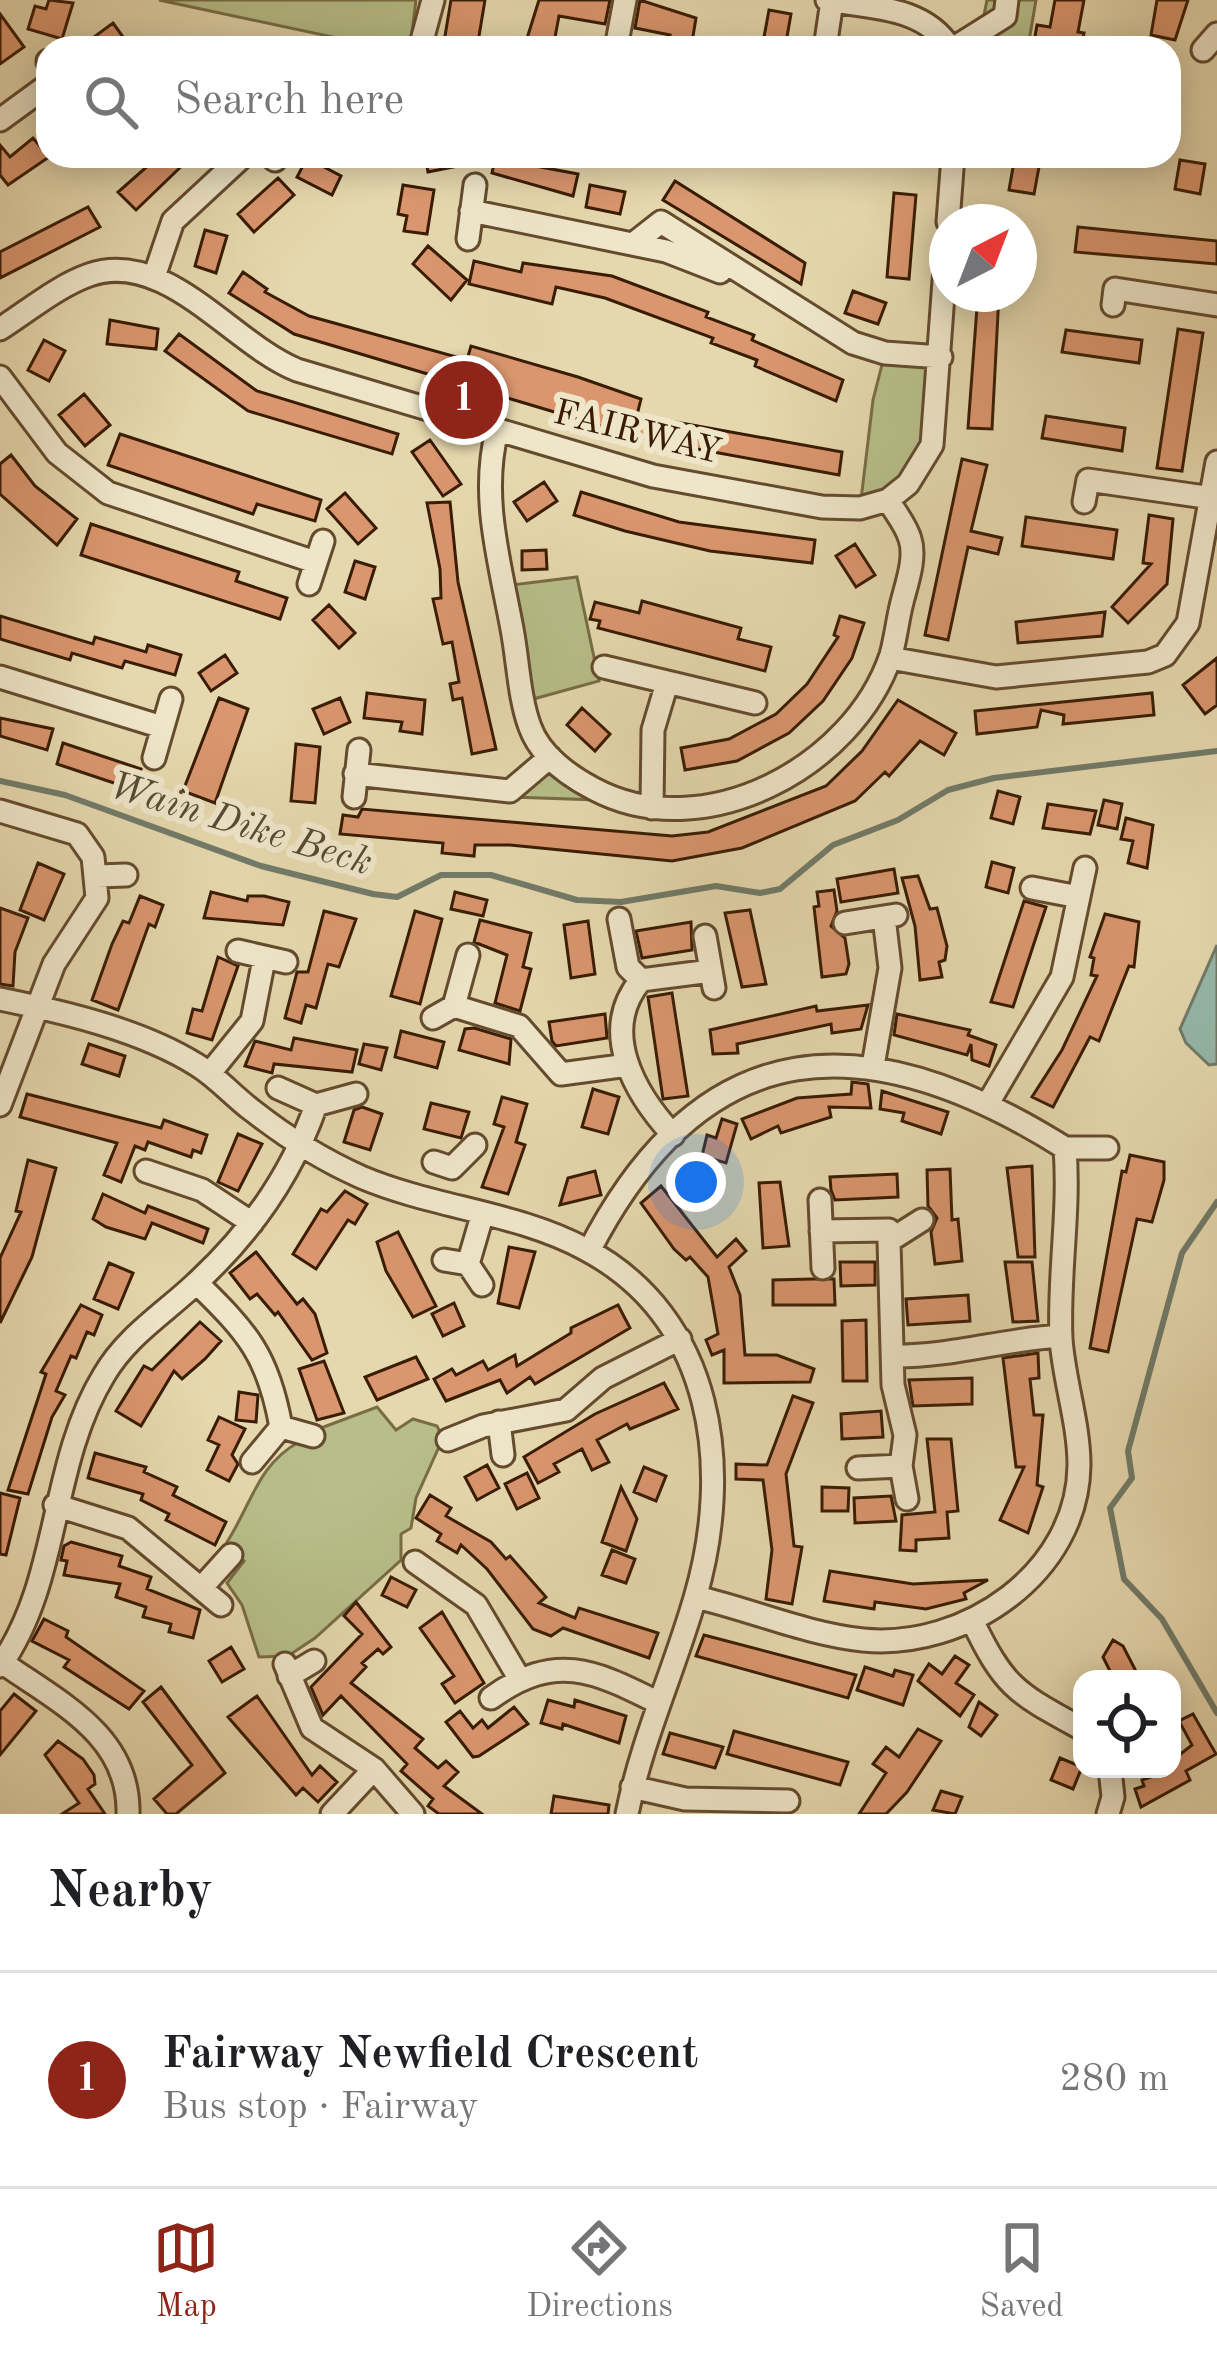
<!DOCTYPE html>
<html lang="en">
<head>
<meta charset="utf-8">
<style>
  body { margin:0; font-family:"Old Standard TT",serif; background:#f2f2f2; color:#202124 }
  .controls { position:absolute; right:36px; bottom:36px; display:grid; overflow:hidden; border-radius:24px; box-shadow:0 6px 30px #0003 }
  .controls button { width:108px; height:108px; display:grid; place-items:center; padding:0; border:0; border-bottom:3px solid #e0e0e0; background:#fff; color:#202124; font:60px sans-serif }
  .compass { position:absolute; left:929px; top:204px; width:108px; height:108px; border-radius:50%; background:#fff; box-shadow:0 6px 30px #0003; rotate:42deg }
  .you { position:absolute; left:696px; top:1182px; width:42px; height:42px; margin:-30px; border:9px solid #fff; border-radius:50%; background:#1a73e8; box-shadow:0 0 0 18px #1a73e833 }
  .badge { display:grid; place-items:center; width:78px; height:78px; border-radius:50%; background:#8f2418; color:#fff; font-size:39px; font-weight:700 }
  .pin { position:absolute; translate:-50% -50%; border:6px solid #fff; box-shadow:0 3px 12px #0006 }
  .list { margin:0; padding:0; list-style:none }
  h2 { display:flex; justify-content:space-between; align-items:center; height:156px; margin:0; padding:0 48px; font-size:51px }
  h2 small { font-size:39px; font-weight:400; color:#757577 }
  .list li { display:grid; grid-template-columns:78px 1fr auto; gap:36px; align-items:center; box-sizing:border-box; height:216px; padding:0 48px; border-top:3px solid #e0e0e0 }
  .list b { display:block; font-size:45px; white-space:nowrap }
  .list p { margin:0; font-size:39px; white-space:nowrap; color:#757577 }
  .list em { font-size:39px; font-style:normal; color:#757577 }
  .icon { flex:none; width:66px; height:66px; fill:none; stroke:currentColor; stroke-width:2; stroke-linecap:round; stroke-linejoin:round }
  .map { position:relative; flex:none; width:1217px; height:1814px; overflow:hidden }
  .search { position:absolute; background:#fff; box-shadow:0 6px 30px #0003; left:36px; right:36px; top:36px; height:132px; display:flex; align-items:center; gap:30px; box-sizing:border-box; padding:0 42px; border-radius:36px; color:#757577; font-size:45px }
  .sheet { height:372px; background:#fff }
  nav { display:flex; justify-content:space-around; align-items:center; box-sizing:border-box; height:168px; border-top:3px solid #e0e0e0; background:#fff; font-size:33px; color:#757577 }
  nav a { display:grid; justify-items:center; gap:6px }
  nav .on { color:#8f2418 }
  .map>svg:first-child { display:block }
</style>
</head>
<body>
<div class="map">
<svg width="1217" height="1814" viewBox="0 0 1217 1814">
  <rect width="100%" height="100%" fill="#e6d8ae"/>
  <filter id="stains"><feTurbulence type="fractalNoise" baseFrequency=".00167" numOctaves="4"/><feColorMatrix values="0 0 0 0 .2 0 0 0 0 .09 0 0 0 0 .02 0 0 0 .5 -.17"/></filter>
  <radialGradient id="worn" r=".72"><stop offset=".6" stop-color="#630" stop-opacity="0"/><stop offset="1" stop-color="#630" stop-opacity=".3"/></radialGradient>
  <!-- green -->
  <path fill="#b7be89" stroke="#786d46" stroke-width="3" d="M159,0h257l-6,48h-26z
    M987,0h49l-7,41 -11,7h-68l-4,-7 38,-26z
    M885,353l56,4 -17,108 -64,43 13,-108z
    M577,577l22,104 -73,20 -22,-115z
    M550,757l50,43 -87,-3z
    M377,1407l19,23 17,-11 24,7 6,12 -27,60 -5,30 -10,6v26l-86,78 -27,18 -29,1 -17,-52 -15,-22 17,-22 -17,-19c24,-37 31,-78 72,-100l16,4 6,-18z"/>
  <!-- water -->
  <path fill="#96baac" stroke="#717b69" stroke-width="3" d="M1217,945v119l-8,1 -23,-22 -6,-14z"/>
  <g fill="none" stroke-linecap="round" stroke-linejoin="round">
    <!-- stream -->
    <path stroke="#717b69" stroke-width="6" d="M0,781l65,14 196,71 112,28 24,3 44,-22h50l86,25 44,2 95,-16 44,7 20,-4 53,-44 65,-25 50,-30 46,-12 223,-27
      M1217,1202l-35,51 -54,198 4,27 -22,30 14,71 38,40 55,94"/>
  </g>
  <!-- building -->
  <path fill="#da966e" stroke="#391c04" stroke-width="3" d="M49,0l24,3 -11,36 -34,-10 7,-23 11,3z
    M451,0h34l-8,48h-34z
    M539,0h71l-5,24 -46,-8 -6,32h-29z
    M640,0l56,18 -5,30h-23l2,-13 -35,-7z
    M1055,0h29l-6,32 6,1 -3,15h-33l-14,-6 3,-17 13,2z
    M1157,0h31l-13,40 -24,-5z
    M769,10l22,4 -6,34h-23z
    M0,14l24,33 -24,17z
    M113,23l18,25h-52z
    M33,138l16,19 -41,28 -8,-10v-30l10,12z
    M159,156h33l-56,54 -18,-18z
    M425,156h47l1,7 -45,9z
    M496,156h35l-1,9 48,9 -5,22 -81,-23z
    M1015,156h26l-7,38 -25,-4z
    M307,158l34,18 -9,19 -35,-18z
    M1180,160l25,4 -5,30 -25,-5z
    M278,178l16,17 -40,37 -16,-18z
    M675,181l130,82 -4,21 -138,-84z
    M403,185l31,5 -7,44 -23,-3 3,-15 -9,-2z
    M590,185l35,7 -5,22 -34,-7z
    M894,193l22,2 -7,84 -22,-2z
    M88,207l12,20 -100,51v-26z
    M1078,227l139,14v23l-142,-12z
    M205,230l22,6 -11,37 -21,-7z
    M428,246l39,34 -16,20 -38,-36z
    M474,261l47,11 2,-9 89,13 96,36 -2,5 48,18 -2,5 91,40 -7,21 -81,-35 2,-6 -46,-17 2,-5 -108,-40 -49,-11 -4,17 -83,-20z
    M243,272l24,17 -2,3 44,24 158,44 4,-14 107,31 63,22 -4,16 205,37 -3,23 -191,-35 -354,-106 -65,-41z
    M853,291l33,12 -8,21 -33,-11z
    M978,294h21l-7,135 -24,-1z
    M110,320l48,9 -2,20 -49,-5z
    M1178,329l25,4 -21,138 -25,-3z
    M1066,330l76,10 -3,23 -77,-11z
    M179,334l78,57 141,43 -6,20 -144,-43 -83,-60z
    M44,340l21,11 -16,30 -21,-11z
    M84,394l26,31 -25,21 -26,-31z
    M1046,416l79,12 -3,23 -80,-13z
    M120,434l201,66 -6,21 -58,-17 -4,10 -145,-49z
    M430,440l31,44 -18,12 -31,-44z
    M11,455l24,31 42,33 -20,26 -57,-51v-30z
    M962,459l25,6 -16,66 31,7 -4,16 -30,-7 -20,93 -23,-5z
    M544,482l13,19 -30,20 -13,-19z
    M581,492l98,30 136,18 -3,23 -102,-12 -85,-20 -51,-16z
    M345,493l31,35 -18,16 -31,-35z
    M450,502l8,80 38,167 -24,5 -10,-56 -9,2 -3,-16 9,-2 -7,-40 -9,2 -10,-45 8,-1 -1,-29 -13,-66z
    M1149,515l24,4 -6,65 -39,39 -16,-16 39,-43 -8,-1z
    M1026,517l91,13 -4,29 -91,-13z
    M91,524l148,48 -3,9 51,17 -7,21 -199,-64z
    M855,544l20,31 -19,12 -20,-31z
    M546,550l1,19 -25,1v-19z
    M355,561l20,6 -10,32 -20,-7z
    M642,601l99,27 -3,11 33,8 -6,24 -167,-43 2,-7 -10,-2 5,-17 44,11z
    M329,605l26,28 -16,15 -26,-28z
    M1105,612l-3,24 -84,7 -2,-21z
    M0,616l93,28 2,-7 51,15 2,-7 33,10 -6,20 -50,-14 -3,7 -50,-15 -2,7 -70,-21z
    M840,616l24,7 -12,35 -29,43 -34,32 -52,28 -52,9 -4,-22 48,-9 47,-25 31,-30 31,-47 -4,-2z
    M225,655l12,18 -26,18 -12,-18z
    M1217,658v47l-12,9 -22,-29z
    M367,693l58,7 -3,34 -22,-3 2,-9 -38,-4z
    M1152,693l2,22 -91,9 1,-9 -23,-5 -4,17 -60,7 -2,-23z
    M219,698l29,11 -33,94 -32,-12z
    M340,698l10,24 -26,12 -11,-25z
    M898,700l58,33 -12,22 -24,-14 -31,35 -4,-4 -30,29 -113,47 -70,13 -162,-16h-35l-1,11 -32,-3 1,-10 -103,-9 3,-19 15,2 4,-8 310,27 36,-4 118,-46 36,-35z
    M582,708l28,26 -15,17 -28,-26z
    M0,718l53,11 -6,21 -47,-14z
    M63,743l78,26 -6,21 -78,-26z
    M296,744l24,3 -5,56 -24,-2z
    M998,791l22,6 -7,27 -22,-6z
    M1104,800l18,4 -5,25 -19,-4z
    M1048,804l48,7 -6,23 -47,-6z
    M1126,818l27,7 -6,43 -19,-5 5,-22 -12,-2z
    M992,862l22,6 -6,25 -22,-6z
    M38,863l26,11 -20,46 -24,-10z
    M894,869l4,24 -57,9 -4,-23z
    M918,876l12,33 7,-1 10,38 -2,14 -6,2 3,15 -22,3 -5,-54 -13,-48z
    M834,890l3,21 -6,15 14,12 4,26 -3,10 -24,3 -8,-70 5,-1 -2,-14z
    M211,892l36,9 1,-5h16l25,6 -6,23 -79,-7z
    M455,892l32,8 -4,16 -32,-7z
    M140,896l23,9 -8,22 -6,-3 -31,86 -26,-10 20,-56 11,-23 6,2z
    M1024,901l22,6 -33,100 -22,-5z
    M0,908l28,10 -13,34 -2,34 -13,-2z
    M750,910l16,74 -24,3 -17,-74z
    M324,911l32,8 -17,48 -11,-3 -12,44 -10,-3 -5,18 -16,-5 12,-46h11z
    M415,911l27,8 -22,85 -29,-8z
    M1105,914l34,8 -5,45 -5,-1 -30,75 -9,-4 -37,70 -21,-10 30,-47 35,-74 -6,-1 3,-17 -4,-1z
    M480,920l51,13 -8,34 8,2 -11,42 -25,-8 12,-48 -33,-13z
    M588,921l7,53 -24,4 -7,-53z
    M691,922l1,28 -50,8 -6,-27z
    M218,957l20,9 -26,74 -25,-7 6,-24 9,2z
    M672,993l16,103 -25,3 -15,-102z
    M868,1005l-7,24 -29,4 -1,-9 -94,20 1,9 -25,1 -3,-24 106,-24 1,5z
    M605,1014l2,24 -51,8 -4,-5 -3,-19z
    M897,1014l73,16 -2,5 28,10 -7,21 -17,-6 -1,-16 -4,11 -73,-20z
    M474,1028l37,11 -2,25 -50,-14 6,-21z
    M401,1031l43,11 -7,26 -42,-11z
    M294,1038l63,12 -5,22 -78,-8 -2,9 -27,-7 10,-25 36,9z
    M89,1044l36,12 -6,20 -37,-12z
    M364,1044l23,4 -6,22 -22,-6z
    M852,1082l16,2 3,24 -42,-1 2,10 -50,16 -3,-7 -27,13 -9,-20 55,-21 54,-4z
    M593,1089l26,8 -11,37 -26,-7z
    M882,1091l66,21 -7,22 -39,-13 2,-8 -24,-4z
    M27,1094l134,34 3,-8 43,15 -6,18 -8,-3 -2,7 -43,-15 -3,8 -10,-4 -14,36 -17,-7 13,-32 -97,-26z
    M502,1097l25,7 -11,38 9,3 -17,49 -26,-7 22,-60 -10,-3z
    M431,1103l38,9 -8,26 -37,-9z
    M362,1107l20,7 -12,36 -26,-8 10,-32z
    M722,1119l15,5 -11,39 -24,-7 5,-21 9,3z
    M238,1134l24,10 -24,47 -20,-9z
    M1130,1155l34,7v18l-12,42 -15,-3 -29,133 -18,-4 32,-177 4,1z
    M28,1160l28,8 -24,89 -32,66v-65l21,-46 -5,-1z
    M1032,1166l3,91h-17l-11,-89z
    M950,1169l2,51 6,-1 4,42 -27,3 -4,-32 6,-14 -9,-12 -1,-36z
    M595,1171l6,24 -41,10 8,-27z
    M897,1174l1,23 -63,3 -4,-10 -1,-13z
    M780,1182l9,64 -26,2 -4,-65z
    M661,1186l56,71 19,-18 10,12 -17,16 11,28 5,60h32l37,14 -4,13 -86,1v-33l-12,5 -6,-15 12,-6 -10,-57 -18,-20 -4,3 -12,-11 -33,-46z
    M345,1191l22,13 -12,20 -7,-4 -32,49 -23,-15 28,-45 6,3z
    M103,1194l42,19 3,-7 60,23 -5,14 -51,-20 -7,16 -39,-12 -13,-8z
    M398,1232l38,74 -23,11 -27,-46 -9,-29z
    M509,1247l26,5 -16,56 -21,-5z
    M256,1252l41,52 6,-5 12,15 12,39 -15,7 -34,-48 -3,3 -18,-21 -7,5 -20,-26z
    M840,1262h35v23l-34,1z
    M1005,1262h27l6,59 -25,1z
    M109,1263l24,10 -15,36 -24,-10z
    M813,1279h21l1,26h-62v-25z
    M968,1295l2,26 -62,4 -2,-26z
    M454,1303l10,23 -21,10 -11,-22z
    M81,1305l21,10 -8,20 -7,-3 -11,26 -5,-2 -15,35 9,4 -13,22 -24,77 -20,-4 38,-116 -5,-2z
    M618,1305l12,23 -95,56 -5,-7 -23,16 -7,-13 -54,21 -12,-22 18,-10 4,6 27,-14 5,9 27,-15 2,11 54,-33v-5z
    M866,1320l1,61h-24l-1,-60z
    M200,1322l21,19 -16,18 -23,20 -8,-8 -33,55 -25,-15 28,-45 8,4z
    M1038,1353l1,25 -9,1 4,36h9l-6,70 6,2 -15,46 -28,-13 24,-53h-8l-13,-109z
    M416,1357l12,22 -51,21 -12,-23z
    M324,1361l20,52 -27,7 -18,-51z
    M972,1378v26l-59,2 -4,-26z
    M664,1383l14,26 -48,20 -3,-5 -30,16 12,22 -17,8 -10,-21 -28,15 5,8 -21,11 -14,-26 71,-43z
    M239,1392l19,3 -2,27 -20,-2z
    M793,1396l20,7 -27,71 8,72 8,1 -10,57 -26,-5 6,-49 -9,-70 -27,-1v-15l31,1z
    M881,1411l2,26 -41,2 -1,-25z
    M219,1417l26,12 -13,26 6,9 -9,17 -22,-11 12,-25 -11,-5z
    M927,1439h24l7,72 -11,1 2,26 -33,2v11l-16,-1 2,-35 33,-3z
    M95,1453l51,14 -2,5 33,15 -4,8 53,27 -11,23 -49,-25 3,-6 -28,-14 2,-6 -55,-16z
    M487,1465l12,23 -22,12 -12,-23z
    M644,1467l22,9 -10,25 -22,-9z
    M527,1473l12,25 -22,11 -12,-25z
    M621,1487l16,32 -11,32 -24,-9z
    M822,1487l27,1 -1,23h-26z
    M0,1493l20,5 -14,57 -6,-1z
    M430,1495l21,13 -5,8 45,26 15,17 4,-3 36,41 -7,6 36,15 4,-10 79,25 -9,25 -86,-30 -12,8 -18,-7 -46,-60 -26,-24 -4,8 -20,-12 4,-7 -25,-16z
    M891,1496l5,25 -41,2 -1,-25z
    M71,1542l51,14 -3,10 32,11 -4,12 53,21 -7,28 -24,-6 2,-8 -28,-7 3,-10 -30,-10 4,-13 -56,-9 3,-14 -6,-1 3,-14z
    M612,1550l23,9 -9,24 -24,-8z
    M830,1571l83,13 75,-4 -24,13 2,6 -40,10 -51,-7 -1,7 -50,-8z
    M391,1577l25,13 -9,17 -25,-12z
    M356,1602l35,45 -8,7 -5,-5 -16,14 4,4 -15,16 72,56 -8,9 23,20 8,-7 12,11 -14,14 38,28h-43l-11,-8 5,-7 -32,-28 6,-7 -66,-68 -18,19 -12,-28 51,-53 -18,-18z
    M442,1612l42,71 -29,20 -13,-19 12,-8 -34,-48z
    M44,1619l24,12 -2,6 78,54 -15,18 -65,-42 5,-7 -37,-19z
    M704,1635l152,40 -8,23 -152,-42z
    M1113,1640l10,6 17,33h-26l-11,-22z
    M231,1647l13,22 -22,13 -13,-21z
    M955,1656l14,9 -13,18 18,12 -14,21 -42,-35 11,-17 13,10z
    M865,1667l28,9 2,-6 18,5 -10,30 -46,-15z
    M161,1687l64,86 -49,41h-9l-13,-15 38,-34 -49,-63z
    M14,1694l22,17 -36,44v-44z
    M257,1696l55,79 8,-9 17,16 -19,20 -15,-14 -7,7 -68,-78z
    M548,1700l26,7 1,-7 51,16 -7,27 -56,-19 -1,5 -21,-6z
    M979,1702l18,13 -16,21 -12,-9z
    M514,1707l14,17 -49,32 -6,1 -27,-35 14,-11 13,17 9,-8 6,8z
    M1193,1714l23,40 -30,17 4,9 -49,27 -6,-18 9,-3 -2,-6 30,-10v-27l6,13 14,-11 -13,-24z
    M918,1729l23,12 -34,51 -21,22h-27l27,-41 -13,-9 13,-17 13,10z
    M734,1731l114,31 -8,23 -113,-31z
    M670,1733l53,14 -8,21 -52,-14z
    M58,1741l25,18 11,16 1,9 -7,5 17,25h-43l17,-11 -34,-48z
    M1060,1758l22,9 -9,22 -22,-9z
    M941,1791l21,6 -7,17 -22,-4z
    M554,1796l55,9 -1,9h-57z"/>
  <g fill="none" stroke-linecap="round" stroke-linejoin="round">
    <!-- street casing -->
    <g stroke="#644b2e" stroke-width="27">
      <path id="street" d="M827,0c44,8 97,6 123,48
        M420,48l13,-48
        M616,48l9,-48
        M825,48l7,-47
        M954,48l51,-32 2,-16
        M1203,50l14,-16
        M48,61v1
        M0,120l48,-35
        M270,156l5,4
        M471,211l195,40 54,21
        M948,222l5,-66
        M468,239l7,-54
        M633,244l28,-22 192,121 32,10 56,4
        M154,277l19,-56 70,-65
        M1113,305l2,-16 102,16
        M0,329c28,-18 58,-43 89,-54 77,-27 143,69 208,95l356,106 169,31 38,1 28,-8 20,-16 24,-39 15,-205
        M0,377l57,76 51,40 207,69
        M497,431c-17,66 3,132 15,198 6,31 7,69 18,98 10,28 39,49 64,62 109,58 259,-21 297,-134 4,-14 6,-30 9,-44 4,-21 17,-51 10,-72 -4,-14 -15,-27 -22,-39
        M1084,502l4,-22 124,18
        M309,584l14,-43
        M890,658l106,19 152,-15 17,-7 23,-32 29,-161
        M604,667l151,36
        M0,677l162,50
        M154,758l17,-59
        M355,774l155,17 40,-34
        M354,797l5,-47
        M652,808l1,-78 14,-47
        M0,811l77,23 16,23 4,41 -43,66 -54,141
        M97,876l29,-1
        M1032,888l47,9
        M619,919l9,48 13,13
        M845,923l51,-8
        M705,936l9,52
        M238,951l48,11
        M0,999c64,13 141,31 197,66 21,13 37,32 56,46 33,26 70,49 108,66 73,31 155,35 224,72 130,69 148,220 110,349 -21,73 -53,141 -68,216
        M454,1006l65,20 42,48 67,-9
        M433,1018l21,-12 14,-51
        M873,1066l17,-98 -6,-51
        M210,1073l42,-52 12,-62
        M278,1088l38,17 40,-11
        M987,1105l75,-128 23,-109
        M673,1135c-38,-41 -75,-104 -32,-155l70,-9
        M434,1162l18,6 23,-23
        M146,1171l56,19 50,33
        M820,1200l3,68
        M821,1231l68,-1v11l33,-21
        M889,1241l4,144 12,50 -4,31 6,33
        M589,1251c115,-224 279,-227 476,-103
        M444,1260l24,4 14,21
        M468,1264l14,-48
        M197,1283c51,50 71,72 84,144l-29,35
        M893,1356c57,1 111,-17 168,-20
        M499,1422l4,33
        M281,1427l32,9
        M448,1440l35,-14 83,-16 37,-32 77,-39
        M858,1468l43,-2
        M55,1505l73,23 93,77
        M415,1562l61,43 43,73
        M203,1586l28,-31
        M696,1597c56,13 110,37 167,43 102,10 215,-67 216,-175 0,-42 -15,-84 -18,-126 -3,-64 9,-125 4,-191h42
        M972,1620c33,69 45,73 110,109
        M3,1663c57,40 127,73 125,151
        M285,1664l27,64 62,41 39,45
        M0,1666c61,-86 49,-201 104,-291 22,-38 59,-61 90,-90 55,-50 98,-111 122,-180
        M289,1676l25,-15
        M491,1698c64,-46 102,-28 166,4
        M632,1787l53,12 103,2
        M332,1814l42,-45
        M1108,1814l5,-17 -3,-28"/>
    </g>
    <!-- street -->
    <use href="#street" stroke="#efe6ca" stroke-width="21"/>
  </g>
  <g text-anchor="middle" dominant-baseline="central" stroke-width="12" stroke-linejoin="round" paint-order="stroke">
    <!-- street labels -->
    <g font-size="36" fill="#391c04" stroke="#efe6ca">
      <text transform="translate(637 434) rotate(14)">FAIRWAY</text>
    </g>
    <!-- water labels -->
    <g font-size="39" font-style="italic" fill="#554b36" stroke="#efe6ca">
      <text transform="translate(240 825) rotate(17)">Wain Dike Beck</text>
    </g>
  </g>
  <rect width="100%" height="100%" filter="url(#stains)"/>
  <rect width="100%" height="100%" fill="url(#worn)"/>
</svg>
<div class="controls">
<button><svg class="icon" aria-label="locate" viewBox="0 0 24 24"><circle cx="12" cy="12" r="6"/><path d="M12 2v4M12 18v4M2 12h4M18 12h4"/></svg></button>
</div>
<svg class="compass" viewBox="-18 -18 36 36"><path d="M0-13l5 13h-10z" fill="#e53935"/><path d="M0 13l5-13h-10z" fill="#757577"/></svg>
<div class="you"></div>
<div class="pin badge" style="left:464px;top:400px">1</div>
<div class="search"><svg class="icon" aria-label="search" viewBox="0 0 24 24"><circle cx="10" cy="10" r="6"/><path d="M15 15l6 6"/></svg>Search here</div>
</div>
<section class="sheet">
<h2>Nearby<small></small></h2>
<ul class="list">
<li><span class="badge">1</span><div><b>Fairway Newfield Crescent</b><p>Bus stop · Fairway</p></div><em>280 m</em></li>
</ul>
</section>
<nav>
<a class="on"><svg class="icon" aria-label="map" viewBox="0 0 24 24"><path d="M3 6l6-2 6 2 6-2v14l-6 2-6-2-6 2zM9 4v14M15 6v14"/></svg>Map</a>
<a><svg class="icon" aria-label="directions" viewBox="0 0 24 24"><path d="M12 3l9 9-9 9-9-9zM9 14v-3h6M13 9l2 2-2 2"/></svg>Directions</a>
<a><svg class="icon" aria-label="saved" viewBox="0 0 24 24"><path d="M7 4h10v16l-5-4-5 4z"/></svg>Saved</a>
</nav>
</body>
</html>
